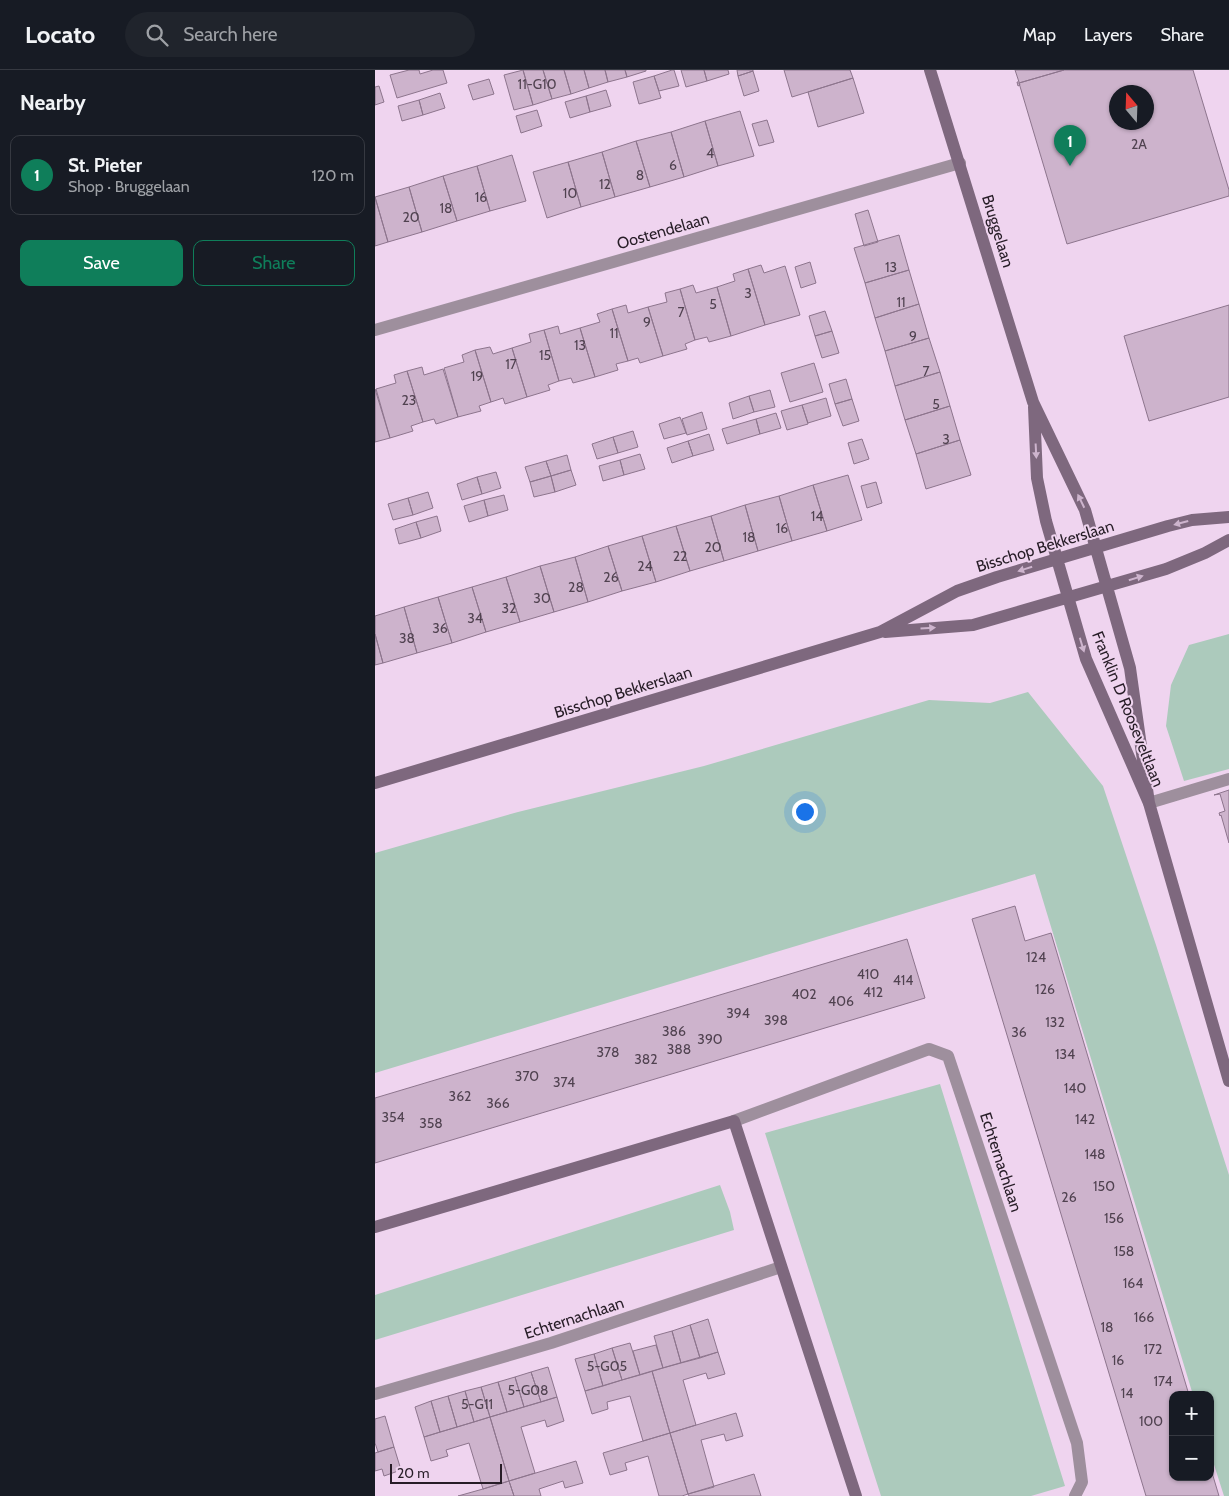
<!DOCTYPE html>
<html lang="en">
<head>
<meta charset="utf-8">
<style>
  body { margin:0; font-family:Cabin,sans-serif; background:#20242c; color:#f1f3f6 }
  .controls { position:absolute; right:15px; bottom:15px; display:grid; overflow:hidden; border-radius:10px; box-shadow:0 1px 4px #0004 }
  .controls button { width:45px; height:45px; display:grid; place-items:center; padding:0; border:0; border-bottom:1px solid #363941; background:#171b24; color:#f1f3f6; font:25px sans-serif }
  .compass { position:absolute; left:734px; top:15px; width:45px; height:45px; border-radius:50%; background:#171b24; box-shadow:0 1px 4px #0004; rotate:341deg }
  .scale { position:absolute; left:15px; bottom:12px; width:112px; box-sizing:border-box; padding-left:5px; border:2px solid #271d27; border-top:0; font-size:14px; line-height:18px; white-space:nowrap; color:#271d27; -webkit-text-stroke:4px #efd4ef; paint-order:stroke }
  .you { position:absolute; left:429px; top:741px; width:18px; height:18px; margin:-12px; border:4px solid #fff; border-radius:50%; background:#1a73e8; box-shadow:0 0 0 8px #1a73e833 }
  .badge { display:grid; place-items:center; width:32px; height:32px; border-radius:50%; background:#0f7e5a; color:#fff; font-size:16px; font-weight:700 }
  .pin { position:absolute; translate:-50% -41px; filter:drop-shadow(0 1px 2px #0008) }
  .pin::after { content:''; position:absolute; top:26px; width:18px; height:15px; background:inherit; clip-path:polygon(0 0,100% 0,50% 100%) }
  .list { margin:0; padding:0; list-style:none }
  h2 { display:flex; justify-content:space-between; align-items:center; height:65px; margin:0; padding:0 20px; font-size:21px }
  h2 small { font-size:16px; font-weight:400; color:#9ea1a6 }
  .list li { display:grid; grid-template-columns:32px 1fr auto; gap:15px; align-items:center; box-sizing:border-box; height:80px; margin:0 10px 10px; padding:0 10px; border:1px solid #363941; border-radius:10px }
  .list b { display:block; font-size:19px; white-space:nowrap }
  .list p { margin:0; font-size:16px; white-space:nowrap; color:#9ea1a6 }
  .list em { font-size:16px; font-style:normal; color:#9ea1a6 }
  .actions { display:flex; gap:10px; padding:15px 20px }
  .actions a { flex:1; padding:11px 0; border:1px solid #0f7e5a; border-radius:10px; text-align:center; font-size:18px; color:#0f7e5a }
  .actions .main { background:#0f7e5a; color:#fff }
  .icon { flex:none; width:28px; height:28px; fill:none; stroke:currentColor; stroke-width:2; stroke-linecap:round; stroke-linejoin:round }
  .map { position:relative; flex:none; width:854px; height:1426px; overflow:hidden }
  header { display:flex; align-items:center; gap:30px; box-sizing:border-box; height:70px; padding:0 25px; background:#171b24; border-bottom:1px solid #363941 }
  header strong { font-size:24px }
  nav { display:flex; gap:28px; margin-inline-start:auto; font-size:18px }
  .search { width:350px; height:45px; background:#20242c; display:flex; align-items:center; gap:12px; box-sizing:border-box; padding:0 18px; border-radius:28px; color:#9ea1a6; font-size:19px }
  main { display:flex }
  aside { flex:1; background:#171b24 }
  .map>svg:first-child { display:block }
</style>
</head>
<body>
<header>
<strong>Locato</strong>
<div class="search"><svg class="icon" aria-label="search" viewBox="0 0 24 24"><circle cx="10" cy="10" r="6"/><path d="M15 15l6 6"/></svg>Search here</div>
<nav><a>Map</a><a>Layers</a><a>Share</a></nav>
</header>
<main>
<aside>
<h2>Nearby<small></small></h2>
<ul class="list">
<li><span class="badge">1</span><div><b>St. Pieter</b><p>Shop · Bruggelaan</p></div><em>120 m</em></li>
</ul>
<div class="actions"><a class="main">Save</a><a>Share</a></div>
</aside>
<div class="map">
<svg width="854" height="1426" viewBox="0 0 854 1426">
  <rect width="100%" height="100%" fill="#efd4ef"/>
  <!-- green -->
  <path fill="#accabc" d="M854,564v135l-45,12 -18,-55 5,-41 18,-40z
    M653,622l75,94 53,159 73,230v321h-5l-14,-44v-57h-17l-158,-521 -660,199v-220l143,-41 186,-46 225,-66 61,3z
    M565,1014l125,402 -34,10h-150l-116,-363z
    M345,1115l10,27 4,18 -359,110v-45z"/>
  <!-- building -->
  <path fill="#cdb3cc" stroke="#8d758d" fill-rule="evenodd" d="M34,0h10l1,4 13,-4h10l4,13 -50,15 -7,-23z
    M148,0l10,35 -19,5 -10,-35z
    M148,0h20l9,29 -19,6z
    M168,0h21l7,24 -19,5z
    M189,0h20l5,18 -18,6z
    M209,0h21l3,12 -19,6z
    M230,0h20l2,7 -19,5z
    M250,0h21v1l-19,6z
    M297,0h2l5,16 -20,5 -5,-15z
    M306,0h23l3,11 -21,6z
    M329,0h24l1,4 -22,7z
    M362,0h16v1l-15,5z
    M409,0h66l3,8 -61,19z
    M640,0h49l-45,13 1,2 -2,1 -1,-4h2z
    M689,0h129l36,120v6l-162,48 -48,-161zM742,22h30v30h-30z
    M378,1l6,20 -15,5 -6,-20z
    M279,6l7,22 -22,6 -6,-22z
    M478,8l11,35 -46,14 -10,-35z
    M114,9l5,15 -21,6 -5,-15z
    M4,16l5,16 -9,3v-18z
    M231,20l5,16 -21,6 -4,-16z
    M65,23l5,15 -22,7 -4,-15z
    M211,26l4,16 -20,6 -5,-16z
    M44,30l4,15 -21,6 -4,-15z
    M162,40l5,16 -21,7 -5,-17z
    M365,41l14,45 -36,10 -13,-45z
    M392,50l7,22 -15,4 -7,-22z
    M330,51l13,45 -34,11 -13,-45z
    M296,62l13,45 -34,10 -14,-46z
    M261,71l14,46 -35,10 -13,-45z
    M227,82l13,45 -34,10 -13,-45z
    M137,85l14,46 -36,10 -13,-45z
    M193,92l13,45 -34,11 -14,-46z
    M102,96l13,45 -33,10 -14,-45z
    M68,106l14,45 -35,11 -13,-45z
    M34,117l13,45 -34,10 -13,-45z
    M0,127l13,45 -13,4z
    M493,140l10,32 -14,4 -9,-32z
    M524,165l10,35 -44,13 -11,-35z
    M435,192l6,21 -15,5 -6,-21z
    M386,195l3,8 21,-7 15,49 -35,10 -17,-56z
    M373,199l17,56 -34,11 -14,-49 18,-6 -2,-7z
    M534,200l10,34 -44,14 -10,-35z
    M318,215l3,8 21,-6 14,49 -22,6 -2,-5 -12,3 -15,-51z
    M305,219l15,51 -10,4 2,5 -24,7 -15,-49 19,-5 -2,-9z
    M544,234l10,34 -44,13 -10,-33z
    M251,235l2,8 20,-6 15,49 -23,7 -2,-5 -10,3 -16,-52z
    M854,235v92l-80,24 -25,-85z
    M237,239l16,52 -12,3 2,6 -23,7 -15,-49 20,-6 -3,-8z
    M450,241l7,20 -17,5 -6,-20z
    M183,256l2,8 20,-6 15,49 -22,6 -2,-5 -12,3 -15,-51z
    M169,260l15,51 -11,4 2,5 -23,7 -15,-49 19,-6 -2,-8z
    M457,261l7,22 -17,5 -7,-22z
    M554,268l11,34 -45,14 -10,-35z
    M115,277l3,7 19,-6 15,49 -22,7 -2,-6 -12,4 -16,-52z
    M100,280l16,52 -12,4 2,5 -23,6 -14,-49 20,-6 -2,-7z
    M439,293l9,29 -33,10 -9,-29z
    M47,297l2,8 19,-6 15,48 -22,7 -2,-5 -11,3 -16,-51z
    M32,301l16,51 -12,4 2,5 -23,7 -14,-49 20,-6 -2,-8z
    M565,302l10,34 -45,14 -10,-34z
    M471,309l6,20 -17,5 -6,-20z
    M0,319l15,49 -15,4z
    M395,320l5,17 -21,5 -5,-16z
    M374,326l5,16 -21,7 -4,-16z
    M451,328l5,18 -23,7 -6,-18z
    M477,329l7,22 -16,5 -8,-22z
    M427,335l6,19 -21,6 -6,-19z
    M575,336l10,34 -44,14 -11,-34z
    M327,342l5,17 -20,6 -5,-16z
    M401,343l5,15 -21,6 -4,-15z
    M305,347l6,16 -22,6 -5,-15z
    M381,349l4,15 -33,10 -5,-15z
    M258,361l5,16 -20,6 -5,-16z
    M334,364l5,16 -21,6 -5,-15z
    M238,367l5,16 -21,6 -5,-15z
    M487,369l7,20 -15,5 -6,-21z
    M585,370l11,35 -45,14 -10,-35z
    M313,371l5,15 -21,7 -5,-15z
    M265,384l5,15 -21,6 -4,-15z
    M192,385l4,15 -20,6 -5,-15z
    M245,390l4,15 -21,6 -4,-15z
    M171,391l5,15 -21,6 -5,-15z
    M196,400l5,15 -21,7 -4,-16z
    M121,402l5,16 -19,6 -5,-17z
    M473,405l14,45 -35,11 -14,-46z
    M176,406l4,16 -21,5 -4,-15z
    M102,407l5,17 -20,6 -5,-16z
    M501,412l6,21 -15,5 -6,-22z
    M438,415l14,46 -35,10 -13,-45z
    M53,422l5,16 -20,7 -5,-17z
    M129,425l4,15 -20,6 -4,-16z
    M404,426l13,45 -34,10 -13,-46z
    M33,428l5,17 -20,5 -5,-16z
    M109,430l4,16 -19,6 -5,-16z
    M370,435l13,46 -34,10 -13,-45z
    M62,446l4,15 -20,7 -5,-16z
    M336,446l13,45 -34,10 -14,-45z
    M41,452l5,16 -22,6 -4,-15z
    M301,456l14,45 -34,11 -14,-46z
    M267,466l14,46 -34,9 -14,-45z
    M233,476l14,45 -34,11 -13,-45z
    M200,487l13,45 -34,10 -14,-46z
    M165,496l14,46 -34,10 -14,-45z
    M131,507l14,45 -34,10 -14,-45z
    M97,517l14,45 -34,11 -14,-46z
    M63,527l14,46 -35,10 -13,-46z
    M29,537l13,46 -34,10 -8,-29v-18z
    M0,564l8,29 -8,2z
    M854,720v53l-8,-28 -1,1 -1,-3 6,-2 -5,-17 -6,1z
    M640,836l10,35 26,-8 138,462h-16v82h37v-11l9,30h-73l-174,-577z
    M532,869l18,59 -550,165v-65z
    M333,1249l10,33 -18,6 -10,-33z
    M315,1255l10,33 -19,5 -9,-32z
    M297,1261l9,32 -18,5 -9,-32z
    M255,1273l10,32 -18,5 -10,-32z
    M281,1275l7,23 -23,7 -7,-24z
    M237,1278l10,32 -19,6 -9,-32z
    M343,1282l7,22 -17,5 -2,-6 -23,7 13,45 -26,8 -18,-62z
    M219,1284l9,32 -18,5 -10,-32z
    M173,1297l9,30 -16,5 -10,-30z
    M277,1301l18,62 -27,8 -13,-45 -23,6 1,7 -16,5 -7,-23z
    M156,1302l10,30 -17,5 -9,-30z
    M140,1307l9,30 -17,5 -9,-30z
    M123,1312l9,30 -17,5 -9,-30z
    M106,1317l9,30 -16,5 -9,-31z
    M90,1321l9,31 -17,5 -9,-31z
    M73,1326l9,31 -17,5 -9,-31z
    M182,1327l7,24 -17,6 -2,-7 -24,7 14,46 -26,8 -19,-64z
    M56,1331l9,31 -16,5 -9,-30z
    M361,1343l7,23 -17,5 -2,-7 -23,6 13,47 -26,7 -18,-61z
    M10,1346l9,31 -16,5 -3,-9v-24z
    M115,1347l19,64 -26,8 -14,-46 -23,7 2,6 -17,5 -7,-24z
    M295,1363l18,61 -6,2h-23l-11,-40 -23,7 2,7 -17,5 -7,-22z
    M19,1377l7,23 -17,6 -2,-7 -7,2v-18z
    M201,1391l7,22 -18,5 -2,-7 -24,8 2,7h-27l-5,-15z
    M379,1404l7,22h-72l-1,-2z
    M134,1411l5,15h-56l25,-7z"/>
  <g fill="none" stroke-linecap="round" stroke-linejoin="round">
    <!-- lane -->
    <path stroke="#9e8f9d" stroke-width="12" d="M774,733l80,-24"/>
    <!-- street -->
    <path stroke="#9e8f9d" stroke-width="12" d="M0,260l585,-167
      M359,1051l195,-72 19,7 129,387 5,39 -7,14
      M0,1324l176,-51 230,-76"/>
    <!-- secondary -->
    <path stroke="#7e687e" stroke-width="12" d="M555,0l103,332 52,108 45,158 19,135
      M659,337l3,71 9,43 40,138 63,144 80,278
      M510,562l88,-7 193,-56 39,-16 24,-13
      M0,713l505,-151 77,-41 40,-14 171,-51 24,-6 37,-3
      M0,1157l359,-106 122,375"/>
  </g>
  <!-- one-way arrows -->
  <defs><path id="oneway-solid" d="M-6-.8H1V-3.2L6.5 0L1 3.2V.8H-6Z" transform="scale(1.25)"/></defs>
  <g fill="#cdb4cd">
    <use href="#oneway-solid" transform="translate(661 381) rotate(87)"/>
    <use href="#oneway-solid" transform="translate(706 431) rotate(-116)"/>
    <use href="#oneway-solid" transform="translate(806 453) rotate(165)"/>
    <use href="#oneway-solid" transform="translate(650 499) rotate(163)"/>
    <use href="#oneway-solid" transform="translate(761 508) rotate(-17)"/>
    <use href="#oneway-solid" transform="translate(553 558) rotate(-4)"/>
    <use href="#oneway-solid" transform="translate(707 575) rotate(73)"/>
  </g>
  <g text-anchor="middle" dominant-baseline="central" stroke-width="4" stroke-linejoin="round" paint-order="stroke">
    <!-- number labels -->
    <g font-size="14" fill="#504250">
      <text x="162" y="14">11-G10</text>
      <text x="764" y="74">2A</text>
      <text x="335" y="83">4</text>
      <text x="298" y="95">6</text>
      <text x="265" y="105">8</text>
      <text x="230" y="114">12</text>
      <text x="195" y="123">10</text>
      <text x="106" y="127">16</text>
      <text x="71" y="138">18</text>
      <text x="36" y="147">20</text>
      <text x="516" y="197">13</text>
      <text x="373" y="223">3</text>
      <text x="526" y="232">11</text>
      <text x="338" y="234">5</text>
      <text x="306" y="242">7</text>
      <text x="272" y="252">9</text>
      <text x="239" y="263">11</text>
      <text x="538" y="266">9</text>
      <text x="205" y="275">13</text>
      <text x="170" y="285">15</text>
      <text x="136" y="294">17</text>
      <text x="551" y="301">7</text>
      <text x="102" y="306">19</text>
      <text x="34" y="330">23</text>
      <text x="561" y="334">5</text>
      <text x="571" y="369">3</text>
      <text x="442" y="446">14</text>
      <text x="407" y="458">16</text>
      <text x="374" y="467">18</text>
      <text x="338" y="477">20</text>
      <text x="305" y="486">22</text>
      <text x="270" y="496">24</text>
      <text x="236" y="507">26</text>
      <text x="201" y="517">28</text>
      <text x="167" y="528">30</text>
      <text x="134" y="538">32</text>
      <text x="100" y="548">34</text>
      <text x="65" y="558">36</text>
      <text x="32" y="568">38</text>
      <text x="661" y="887">124</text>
      <text x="493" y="904">410</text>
      <text x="528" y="910">414</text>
      <text x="670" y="919">126</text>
      <text x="498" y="922">412</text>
      <text x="429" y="924">402</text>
      <text x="466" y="931">406</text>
      <text x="363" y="943">394</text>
      <text x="401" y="950">398</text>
      <text x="680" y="952">132</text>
      <text x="299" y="961">386</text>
      <text x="644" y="962">36</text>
      <text x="335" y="969">390</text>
      <text x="304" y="979">388</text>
      <text x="233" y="982">378</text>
      <text x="690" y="984">134</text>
      <text x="271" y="989">382</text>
      <text x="152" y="1006">370</text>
      <text x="189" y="1012">374</text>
      <text x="700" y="1018">140</text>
      <text x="85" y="1026">362</text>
      <text x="123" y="1033">366</text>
      <text x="18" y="1047">354</text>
      <text x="710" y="1049">142</text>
      <text x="56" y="1053">358</text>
      <text x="720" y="1084">148</text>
      <text x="729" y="1116">150</text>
      <text x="694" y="1127">26</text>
      <text x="739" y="1148">156</text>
      <text x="749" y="1181">158</text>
      <text x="758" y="1213">164</text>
      <text x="769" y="1247">166</text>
      <text x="732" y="1257">18</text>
      <text x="778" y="1279">172</text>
      <text x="743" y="1290">16</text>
      <text x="232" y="1296">5-G05</text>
      <text x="788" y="1311">174</text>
      <text x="153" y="1320">5-G08</text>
      <text x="752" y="1323">14</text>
      <text x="102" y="1334">5-G11</text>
      <text x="776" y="1351">100</text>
    </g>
    <!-- street labels -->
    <g font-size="16" fill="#271d27" stroke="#efd4ef">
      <text transform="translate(288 161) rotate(-16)">Oostendelaan</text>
      <text transform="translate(623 161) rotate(73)">Bruggelaan</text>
      <text transform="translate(670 476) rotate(-17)">Bisschop Bekkerslaan</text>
      <text transform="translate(248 622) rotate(-17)">Bisschop Bekkerslaan</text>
      <text transform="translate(753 639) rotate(68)">Franklin D Rooseveltlaan</text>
      <text transform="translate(626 1092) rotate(72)">Echternachlaan</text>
      <text transform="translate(199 1248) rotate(-18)">Echternachlaan</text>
    </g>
  </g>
</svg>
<div class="controls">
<button>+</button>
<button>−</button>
</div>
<svg class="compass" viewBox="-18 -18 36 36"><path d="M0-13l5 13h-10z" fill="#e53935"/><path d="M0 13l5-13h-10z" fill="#9ea1a6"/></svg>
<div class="scale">20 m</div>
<div class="you"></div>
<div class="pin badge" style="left:695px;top:96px">1</div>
</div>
</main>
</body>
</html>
